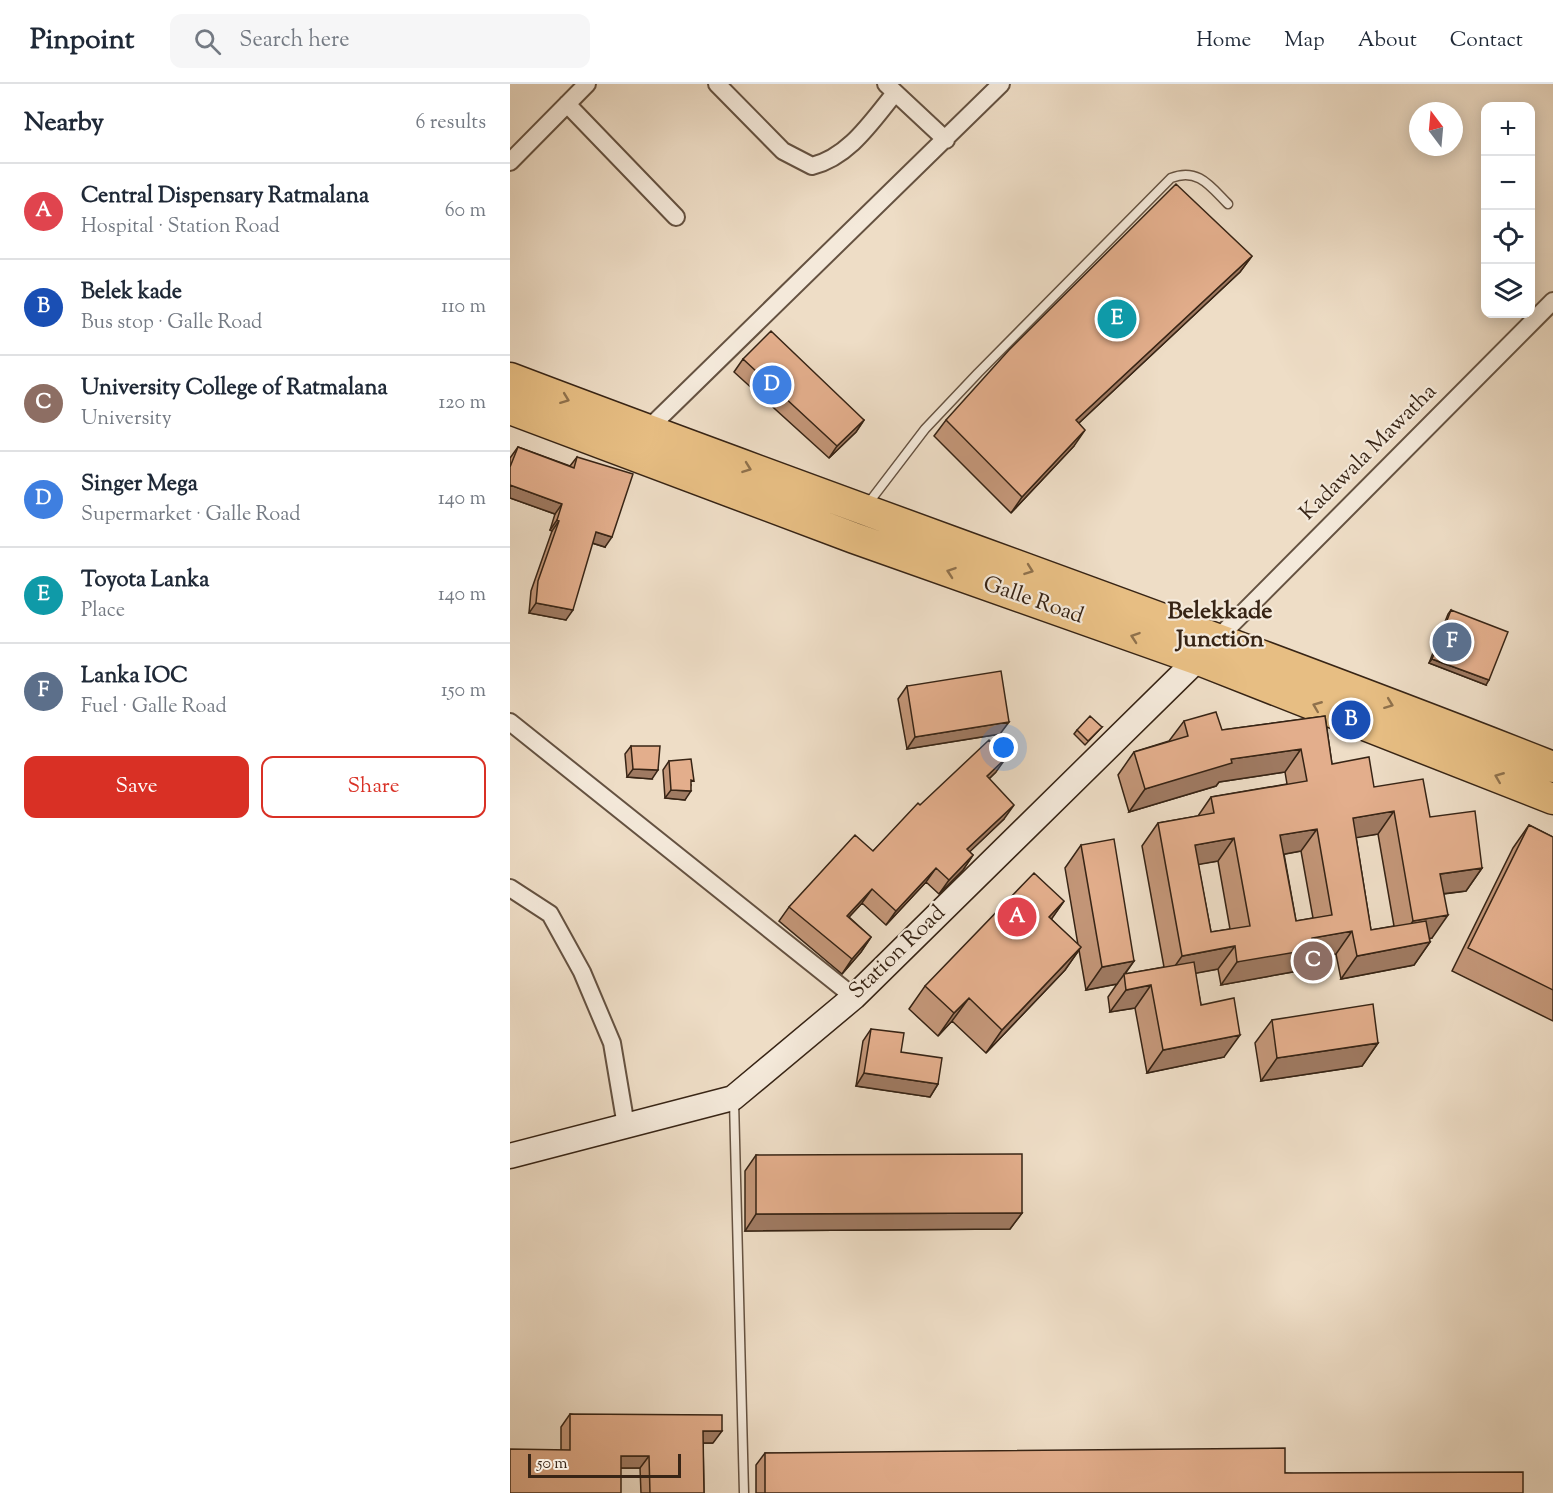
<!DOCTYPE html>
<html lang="en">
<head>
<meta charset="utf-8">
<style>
  body { margin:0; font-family:"Sorts Mill Goudy",serif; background:#f6f6f7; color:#1f2937 }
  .controls { position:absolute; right:18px; top:18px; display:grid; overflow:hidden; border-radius:12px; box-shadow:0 3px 15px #0003 }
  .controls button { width:54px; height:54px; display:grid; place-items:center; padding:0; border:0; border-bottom:2px solid #e0e1e3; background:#fff; color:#1f2937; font:30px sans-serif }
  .compass { position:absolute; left:899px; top:18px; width:54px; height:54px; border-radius:50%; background:#fff; box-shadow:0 3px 15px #0003; rotate:344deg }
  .scale { position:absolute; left:18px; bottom:15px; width:153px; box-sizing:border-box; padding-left:6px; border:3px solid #372415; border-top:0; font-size:16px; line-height:21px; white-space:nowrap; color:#372415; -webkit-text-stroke:4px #f4e9da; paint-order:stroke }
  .you { position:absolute; left:494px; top:664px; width:21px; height:21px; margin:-15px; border:4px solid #fff; border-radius:50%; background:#1a73e8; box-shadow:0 0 0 9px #1a73e833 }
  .badge { display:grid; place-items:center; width:39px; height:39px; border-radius:50%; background:#d93025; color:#fff; font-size:20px; font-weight:700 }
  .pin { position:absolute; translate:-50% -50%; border:3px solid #fff; box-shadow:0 2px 6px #0006 }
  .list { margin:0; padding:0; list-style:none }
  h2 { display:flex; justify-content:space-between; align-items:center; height:78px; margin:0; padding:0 24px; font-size:26px }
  h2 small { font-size:20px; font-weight:400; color:#747a83 }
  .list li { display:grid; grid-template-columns:39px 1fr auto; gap:18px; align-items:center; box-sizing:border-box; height:96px; padding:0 24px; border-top:2px solid #e0e1e3 }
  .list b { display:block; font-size:22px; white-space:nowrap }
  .list p { margin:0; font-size:20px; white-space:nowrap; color:#747a83 }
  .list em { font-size:20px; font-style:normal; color:#747a83 }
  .actions { display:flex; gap:12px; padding:18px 24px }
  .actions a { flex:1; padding:14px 0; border:2px solid #d93025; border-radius:12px; text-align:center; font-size:21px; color:#d93025 }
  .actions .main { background:#d93025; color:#fff }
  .icon { flex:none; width:33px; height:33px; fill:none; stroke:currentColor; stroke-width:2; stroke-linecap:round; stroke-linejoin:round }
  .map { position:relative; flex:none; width:1043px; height:1409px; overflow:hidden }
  header { display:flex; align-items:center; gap:36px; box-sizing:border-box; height:84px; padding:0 30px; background:#fff; border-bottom:2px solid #e0e1e3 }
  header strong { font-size:28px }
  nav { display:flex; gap:33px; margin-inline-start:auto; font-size:21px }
  .search { width:420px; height:54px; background:#f6f6f7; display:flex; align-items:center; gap:15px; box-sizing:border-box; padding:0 21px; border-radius:12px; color:#747a83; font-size:22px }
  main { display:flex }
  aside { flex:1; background:#fff }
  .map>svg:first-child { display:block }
</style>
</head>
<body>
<header>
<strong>Pinpoint</strong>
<div class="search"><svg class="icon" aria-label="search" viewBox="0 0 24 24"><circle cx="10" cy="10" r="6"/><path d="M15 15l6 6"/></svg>Search here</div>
<nav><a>Home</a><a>Map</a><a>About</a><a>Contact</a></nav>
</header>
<main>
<aside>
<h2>Nearby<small>6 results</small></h2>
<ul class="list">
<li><span class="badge" style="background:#e0444e">A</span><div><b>Central Dispensary Ratmalana</b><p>Hospital · Station Road</p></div><em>60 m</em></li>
<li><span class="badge" style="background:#1a4fb4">B</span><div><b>Belek kade</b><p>Bus stop · Galle Road</p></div><em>110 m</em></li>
<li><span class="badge" style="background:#8d6e63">C</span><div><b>University College of Ratmalana</b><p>University</p></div><em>120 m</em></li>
<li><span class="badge" style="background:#3f7fe0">D</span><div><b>Singer Mega</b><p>Supermarket · Galle Road</p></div><em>140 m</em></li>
<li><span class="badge" style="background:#0f9aa8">E</span><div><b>Toyota Lanka</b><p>Place</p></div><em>140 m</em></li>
<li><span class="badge" style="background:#5c6f8a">F</span><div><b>Lanka IOC</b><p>Fuel · Galle Road</p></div><em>150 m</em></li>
</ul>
<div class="actions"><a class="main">Save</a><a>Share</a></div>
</aside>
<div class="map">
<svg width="1043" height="1409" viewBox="0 0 1043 1409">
  <rect width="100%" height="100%" fill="#eeddc6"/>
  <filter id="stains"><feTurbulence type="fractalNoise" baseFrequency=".00333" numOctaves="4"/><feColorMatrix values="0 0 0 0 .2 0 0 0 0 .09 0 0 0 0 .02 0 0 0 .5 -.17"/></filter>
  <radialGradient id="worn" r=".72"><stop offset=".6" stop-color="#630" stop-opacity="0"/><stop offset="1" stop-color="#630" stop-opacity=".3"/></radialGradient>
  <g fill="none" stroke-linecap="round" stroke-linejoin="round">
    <!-- lane casing -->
    <g stroke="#655241" stroke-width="11">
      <path id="lane" d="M357,421l58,-76 53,-56 193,-195c27,-11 40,9 57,26
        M224,1017l10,392"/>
    </g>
    <!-- street casing -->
    <g stroke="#655241" stroke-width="20">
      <path id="street" d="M207,0l66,67 29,15c37,-9 60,-45 83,-73
        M376,0l60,56
        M57,20l109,113
        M0,78l77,-78
        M137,346l354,-346
        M708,554l335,-337
        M0,638l344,275
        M0,804l40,26 32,58 30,71 14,83"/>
    </g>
    <!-- secondary casing -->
    <g stroke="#372415" stroke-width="27">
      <path id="secondary" d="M0,1072l223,-58 121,-101 355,-349"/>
    </g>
    <!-- highway casing -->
    <g stroke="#372415" stroke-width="33">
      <path id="highway" d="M0,294c347,132 698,253 1043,389
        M0,325l344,129 345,122 354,139"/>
    </g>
    <!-- lane -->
    <use href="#lane" stroke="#f4e9da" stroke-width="8"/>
    <!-- street -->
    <use href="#street" stroke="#f4e9da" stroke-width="16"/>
    <!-- secondary -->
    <use href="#secondary" stroke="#f4e9da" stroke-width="24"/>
    <!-- highway -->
    <use href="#highway" stroke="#e7be83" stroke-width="30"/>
  </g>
  <!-- wall -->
  <path fill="#c39678" stroke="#372415" stroke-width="1.5" fill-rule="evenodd" d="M742,172l-12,16 -161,151 -5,23 -63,67 -77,-77 12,-16z
    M233,275l121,61 -8,12 -27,26 -95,-86z
    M8,363l52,19 7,-9 28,90 -13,-4 -26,77 -37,-7 2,-22 21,-60 -2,-1 5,-16 -45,-16v-40z
    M941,526l35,75 -57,-22 19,-49z
    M397,602l93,48 -93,15 -9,-50z
    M815,632l7,48 42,23 56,30 52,51 -16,23 -22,3 -12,44 -3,1 1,3 -16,23 -73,14 -5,-25 -30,5 -8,12 -77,14 -3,-16 -23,4 6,32 23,52 -77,16 -12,-65 -25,4 -2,-15 9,-13 -31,6 -7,-40 -14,20 -79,83 -34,-32 -14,15 -29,-27 16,-23 139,-85 -13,18 27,26 -13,-77 16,-23 53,116 -9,13 39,-7 -22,-121 16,-23 40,-7 13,-19 76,-13 -2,-12 -66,10 -3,4 -87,26 -11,-37 16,-23 35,-11 15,-20 38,9zM868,750l16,92 -23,4 -15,-93zM791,767l12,67 -17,3 -12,-67zM708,777l12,68 -19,3 -13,-68z
    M592,643l-17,18 -11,-11 3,-4z
    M121,662l21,33 -25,-2 -2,-23z
    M159,677l22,24 -6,15 -20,-2 -2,-28z
    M486,688l-7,7 15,40 -35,33 4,3 -10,15 -24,24 -13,-12 -40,43 -24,-22 -13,14 22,20 -10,15 -19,22 -63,-53 10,-14 84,-56 47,-46z
    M1019,741l24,12v184l-101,-50 61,-123z
    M762,936l106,23 -16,23 -101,15 -6,-38z
    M361,945l30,23 37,32 -8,13 -74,-11 7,-45z
    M246,1071l266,58 -12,16 -265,2v-60z
    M60,1330l143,29h-10l1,50h-63l-1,-25h-19l-60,-18v-23z
    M255,1369l520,20 238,20h-767v-28z"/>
  <!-- shaded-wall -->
  <path fill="#9f7a62" stroke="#372415" stroke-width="1.5" d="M742,172l-12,16 -175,164 11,-16z
    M354,336l-8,12 -27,26 8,-12z
    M575,346l-11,16 -63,67 11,-16z
    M0,401l52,19 -7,10 -45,-16z
    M47,436l2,1 -7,10 -2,-1z
    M86,448l16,5 -7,10 -16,-5z
    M26,519l37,7 -7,10 -37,-7z
    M922,575l57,21 -3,5 -57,-22z
    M499,638l-9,12 -93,15 8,-12z
    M791,665l-16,23 -66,10 -3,4 -87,26 16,-23 86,-30z
    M496,674l-10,14 -19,18 10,-14z
    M123,685l25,1 -6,9 -25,-2z
    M161,706l20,1 -6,9 -20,-2z
    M504,721l-10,14 -47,45 10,-15z
    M884,727l-16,23 -41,7 16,-23z
    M807,745l-16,22 -37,7 16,-23z
    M724,754l-16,23 -39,7 16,-23z
    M463,771l-10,15 -24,24 10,-14z
    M426,784l-10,14 -40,43 10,-14z
    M972,784l-16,23 -42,5 16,-22z
    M362,805l-10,14 -25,27 10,-14z
    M554,817l-16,23 1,-7z
    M938,831l-16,23 -35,6 16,-23z
    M842,847l-16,23 -30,5 -8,12 -77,14 16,-23 75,-24z
    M361,853l-10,15 -19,22 10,-15z
    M920,858l-16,23 -73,14 16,-23z
    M725,862l-17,23 -52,10 16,-23z
    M571,863l-16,23 -79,83 16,-23z
    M624,877l-17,23 -31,6 16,-23z
    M641,901l-16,23 -25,4 16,-22z
    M459,914l-17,23 -14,15 16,-23z
    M730,951l-16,22 -77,16 16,-23z
    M868,959l-16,23 -101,15 16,-23z
    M354,989l74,11 -8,13 -74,-11z
    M512,1129l-12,16 -265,2 11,-17z
    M193,1347h19l-9,12h-18z
    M111,1372h28l-9,12h-28z"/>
  <!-- building -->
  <path fill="#e3ae8c" stroke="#372415" stroke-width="1.5" fill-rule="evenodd" d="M666,100l76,72 -176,164 9,10 -63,67 -76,-77 63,-70z
    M261,247l93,89 -27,26 -94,-87z
    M8,363l56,21 3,-11 56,17 -21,63 -16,-5 -23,78 -37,-7 2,-22 21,-60 -2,-1 5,-16 -52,-19v-18z
    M941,526l57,22 -19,48 -57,-21z
    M491,587l8,51 -94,15 -8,-51z
    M706,628l6,18 103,-14 7,48 37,-7 5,30 49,-8 7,38 45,-6 7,57 -42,6 8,41 -35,6 -19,-110 -41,7 18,112 55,-9 4,21 -73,14 -5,-25 -40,7 2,11 -77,13 -2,-16 -53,10 -24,-133 56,-10 -3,-16 96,-16 -6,-32 -70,10 1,4 -87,26 -11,-37 54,-16 -4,-15zM807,745l15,86 -36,6 -16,-86zM724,754l16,88 -39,6 -16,-87z
    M580,632l12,11 -14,14 -11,-11z
    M479,656l17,18 -19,18 27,29 -47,44 6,6 -24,25 -13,-12 -40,43 -24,-22 -25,27 24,21 -19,22 -63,-52 66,-72 18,16 45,-48 2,2z
    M121,662h29l-2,24 -25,-1z
    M181,675l3,22 -3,-1v11l-20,-1 -2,-29z
    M1019,741l24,12v153l-85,-42z
    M604,755l20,122 -32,6 -21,-122z
    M524,789l30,28 -15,16 32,30 -79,83 -33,-32 -15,15 -29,-27z
    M684,878l7,43 33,-7 6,37 -77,15 -12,-65 -25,5 -2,-16z
    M863,920l5,39 -101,15 -5,-38z
    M361,945l33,4 -3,19 41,6 -4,26 -74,-11z
    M512,1070v59l-266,1v-59z
    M60,1330l152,1v16h-19l1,62h-54l-1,-37h-28v37h-111v-44l60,1z
    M775,1364v25l238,-1v21h-758v-40z"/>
  <!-- one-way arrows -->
  <defs><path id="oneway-chevron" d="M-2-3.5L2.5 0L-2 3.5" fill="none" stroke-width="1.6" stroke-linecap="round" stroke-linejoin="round" transform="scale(1.5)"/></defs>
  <g stroke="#8f714c">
    <use href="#oneway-chevron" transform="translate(55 315) rotate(21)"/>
    <use href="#oneway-chevron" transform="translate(237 384) rotate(20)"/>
    <use href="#oneway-chevron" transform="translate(519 486) rotate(20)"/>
    <use href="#oneway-chevron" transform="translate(441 488) rotate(-161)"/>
    <use href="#oneway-chevron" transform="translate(625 553) rotate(-161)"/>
    <use href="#oneway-chevron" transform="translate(879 620) rotate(21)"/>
    <use href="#oneway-chevron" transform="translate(807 622) rotate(-158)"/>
    <use href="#oneway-chevron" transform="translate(989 693) rotate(-158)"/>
  </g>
  <g text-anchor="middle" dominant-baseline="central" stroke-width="4.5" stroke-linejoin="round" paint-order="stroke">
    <!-- street labels -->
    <g font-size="22" fill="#372415" stroke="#f4e9da">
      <text transform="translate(859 369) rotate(-45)">Kadawala Mawatha</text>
      <text transform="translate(523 517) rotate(19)">Galle Road</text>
      <text transform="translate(388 869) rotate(-44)">Station Road</text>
    </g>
    <!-- neighbourhood labels -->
    <g font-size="24" font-weight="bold" fill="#372415" stroke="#f4e9da">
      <text x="710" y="528">Belekkade<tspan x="710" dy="28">Junction</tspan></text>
    </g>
  </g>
  <rect width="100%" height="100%" filter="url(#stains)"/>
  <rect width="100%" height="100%" fill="url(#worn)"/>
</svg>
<div class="controls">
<button>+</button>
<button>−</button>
<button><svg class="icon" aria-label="locate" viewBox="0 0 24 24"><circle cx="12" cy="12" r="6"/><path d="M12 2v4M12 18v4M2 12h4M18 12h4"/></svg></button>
<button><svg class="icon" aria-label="layers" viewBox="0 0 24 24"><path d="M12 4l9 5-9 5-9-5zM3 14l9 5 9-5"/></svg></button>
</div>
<svg class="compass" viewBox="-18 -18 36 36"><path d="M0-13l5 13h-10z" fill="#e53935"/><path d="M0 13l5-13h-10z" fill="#747a83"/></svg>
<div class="scale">50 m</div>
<div class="you"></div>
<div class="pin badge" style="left:507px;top:833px;background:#e0444e">A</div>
<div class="pin badge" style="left:841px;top:636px;background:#1a4fb4">B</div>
<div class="pin badge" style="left:803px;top:877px;background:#8d6e63">C</div>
<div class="pin badge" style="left:262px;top:301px;background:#3f7fe0">D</div>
<div class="pin badge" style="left:607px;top:235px;background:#0f9aa8">E</div>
<div class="pin badge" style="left:942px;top:558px;background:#5c6f8a">F</div>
</div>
</main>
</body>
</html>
